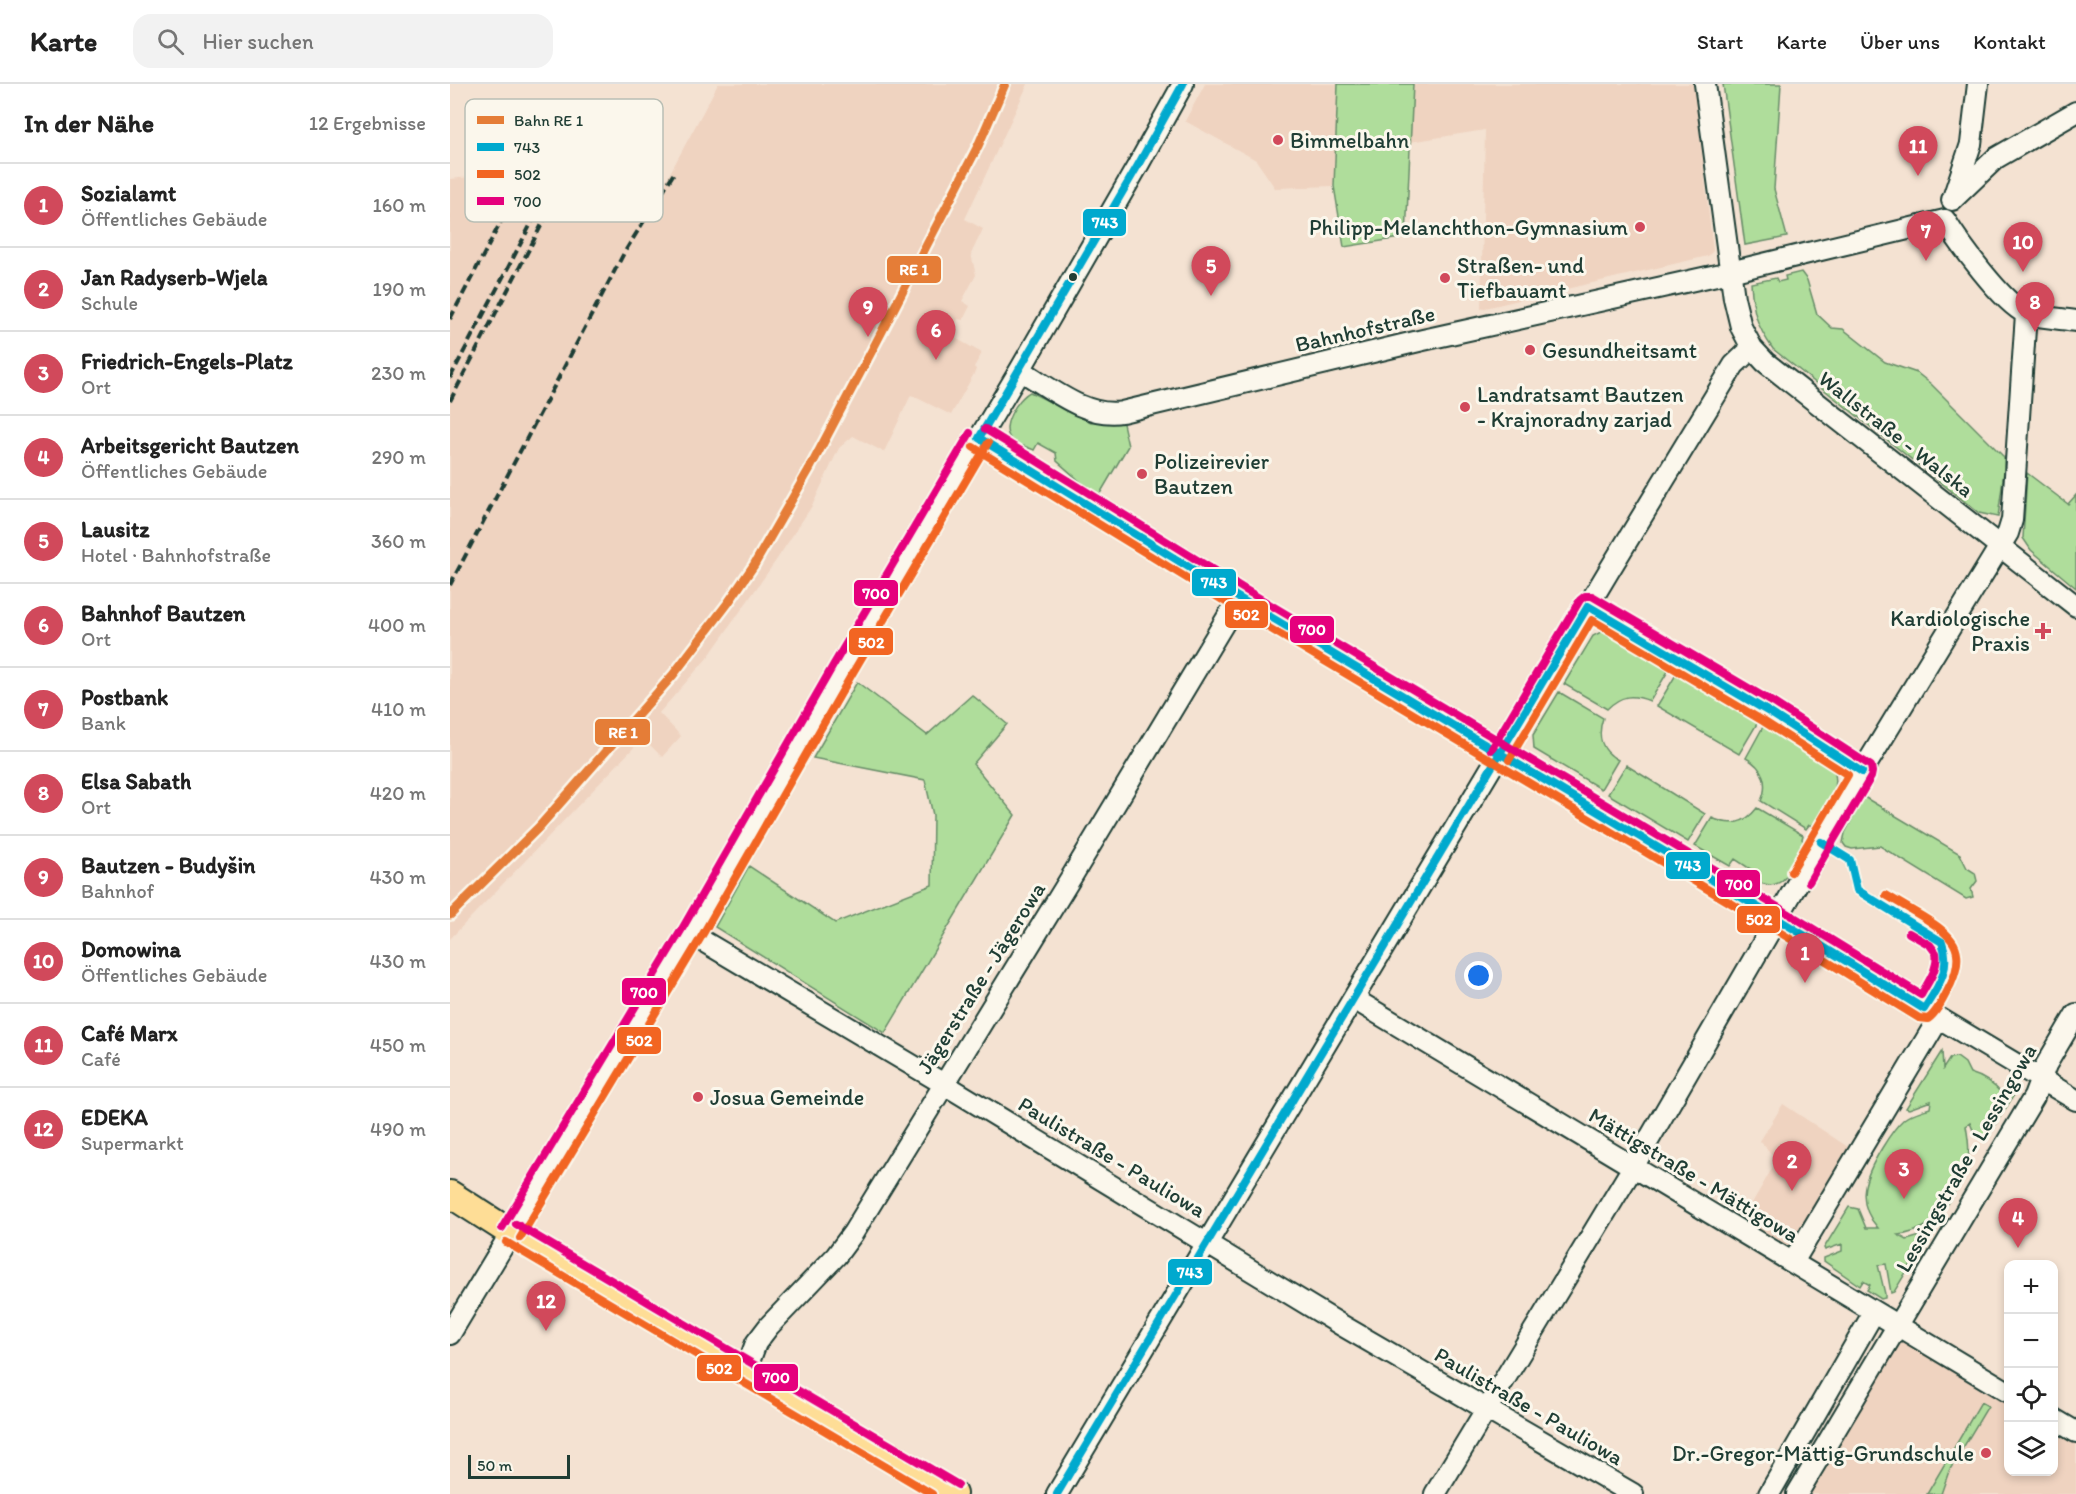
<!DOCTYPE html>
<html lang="de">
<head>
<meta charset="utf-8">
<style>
  body { margin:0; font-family:Itim,sans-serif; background:#f2f2f2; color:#222 }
  .controls { position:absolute; right:18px; bottom:18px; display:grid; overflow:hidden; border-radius:12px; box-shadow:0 3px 9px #0003 }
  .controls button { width:54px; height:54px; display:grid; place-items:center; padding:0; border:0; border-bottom:2px solid #e0e0e0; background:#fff; color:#222; font:30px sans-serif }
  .scale { position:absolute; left:18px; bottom:15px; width:102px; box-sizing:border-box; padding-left:6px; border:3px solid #1f3d34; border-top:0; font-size:16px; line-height:21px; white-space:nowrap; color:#1f3d34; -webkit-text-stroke:4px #fbf7ec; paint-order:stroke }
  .you { position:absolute; left:1029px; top:892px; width:21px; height:21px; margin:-15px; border:4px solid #fff; border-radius:50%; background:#1a73e8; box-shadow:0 0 0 9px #1a73e833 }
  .badge { display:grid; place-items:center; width:39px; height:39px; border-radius:50%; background:#d1495b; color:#fff; font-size:20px; font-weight:700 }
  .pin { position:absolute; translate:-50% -50px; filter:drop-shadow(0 2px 3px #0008) }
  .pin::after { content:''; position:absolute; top:32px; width:21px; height:18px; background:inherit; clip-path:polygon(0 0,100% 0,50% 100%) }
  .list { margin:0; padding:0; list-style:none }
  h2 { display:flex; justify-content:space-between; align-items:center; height:78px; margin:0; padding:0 24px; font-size:26px }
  h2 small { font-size:20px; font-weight:400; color:#767676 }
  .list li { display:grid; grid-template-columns:39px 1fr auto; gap:18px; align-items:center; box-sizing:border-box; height:84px; padding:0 24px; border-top:2px solid #e0e0e0 }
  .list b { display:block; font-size:22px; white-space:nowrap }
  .list p { margin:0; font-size:20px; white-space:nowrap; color:#767676 }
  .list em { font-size:20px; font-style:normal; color:#767676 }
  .icon { flex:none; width:33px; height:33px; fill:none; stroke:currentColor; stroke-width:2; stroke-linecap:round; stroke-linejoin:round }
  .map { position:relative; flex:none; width:1626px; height:1410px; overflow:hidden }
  header { display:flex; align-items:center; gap:36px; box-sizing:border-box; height:84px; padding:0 30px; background:#fff; border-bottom:2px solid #e0e0e0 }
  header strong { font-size:28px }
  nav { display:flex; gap:33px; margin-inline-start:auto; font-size:21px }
  .search { width:420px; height:54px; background:#f2f2f2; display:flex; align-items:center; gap:15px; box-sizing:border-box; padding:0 21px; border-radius:18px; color:#767676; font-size:22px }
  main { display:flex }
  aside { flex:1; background:#fff }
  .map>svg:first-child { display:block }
</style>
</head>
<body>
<header>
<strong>Karte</strong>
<div class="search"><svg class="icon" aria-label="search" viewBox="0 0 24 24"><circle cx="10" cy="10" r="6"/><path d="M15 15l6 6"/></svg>Hier suchen</div>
<nav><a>Start</a><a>Karte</a><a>Über uns</a><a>Kontakt</a></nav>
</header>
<main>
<aside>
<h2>In der Nähe<small>12 Ergebnisse</small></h2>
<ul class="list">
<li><span class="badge">1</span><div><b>Sozialamt</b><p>Öffentliches Gebäude</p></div><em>160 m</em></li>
<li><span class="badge">2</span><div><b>Jan Radyserb-Wjela</b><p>Schule</p></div><em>190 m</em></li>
<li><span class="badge">3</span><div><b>Friedrich-Engels-Platz</b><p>Ort</p></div><em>230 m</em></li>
<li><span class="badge">4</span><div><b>Arbeitsgericht Bautzen</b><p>Öffentliches Gebäude</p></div><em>290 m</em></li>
<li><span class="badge">5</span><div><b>Lausitz</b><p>Hotel · Bahnhofstraße</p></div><em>360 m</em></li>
<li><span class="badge">6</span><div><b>Bahnhof Bautzen</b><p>Ort</p></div><em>400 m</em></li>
<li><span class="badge">7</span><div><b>Postbank</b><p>Bank</p></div><em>410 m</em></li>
<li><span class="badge">8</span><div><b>Elsa Sabath</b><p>Ort</p></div><em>420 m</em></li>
<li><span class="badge">9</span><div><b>Bautzen - Budyšin</b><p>Bahnhof</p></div><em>430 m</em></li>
<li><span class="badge">10</span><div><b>Domowina</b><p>Öffentliches Gebäude</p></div><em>430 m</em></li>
<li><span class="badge">11</span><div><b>Café Marx</b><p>Café</p></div><em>450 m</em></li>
<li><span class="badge">12</span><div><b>EDEKA</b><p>Supermarkt</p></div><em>490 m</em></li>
</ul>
</aside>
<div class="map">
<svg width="1626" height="1410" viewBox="0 0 1626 1410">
  <rect width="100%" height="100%" fill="#f4e2d2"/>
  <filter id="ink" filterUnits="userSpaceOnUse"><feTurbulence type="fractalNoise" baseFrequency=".0167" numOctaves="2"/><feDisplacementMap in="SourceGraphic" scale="12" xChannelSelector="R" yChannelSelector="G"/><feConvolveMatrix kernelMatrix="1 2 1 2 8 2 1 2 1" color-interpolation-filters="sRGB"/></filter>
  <g filter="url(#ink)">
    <!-- built -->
    <path fill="#efd3c0" d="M268,0h310l-63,135 18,10 -12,25 5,21 -14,26 8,5 -7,14 -5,-1 -8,16 32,18 -8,14 2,2 -1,3 -24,43 -40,-20 -27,57 -31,-16 -14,12 -27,58 -37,56 -67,95 -49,56 22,23 -19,21 -19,-19 -193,201v-760l160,-16 52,25z
      M755,0h133l-4,102 -59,2 -19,-28 -71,-39z
      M963,0h281l19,167 -5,5 -227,53 4,-179 -75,12z
      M1333,1020l68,45 -61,100 -49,-27 36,-62 -17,-19z
      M1449,1255l109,65v68h46v-42l22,13v51h-270z"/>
    <!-- green -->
    <path fill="#afdd9b" stroke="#678d68" stroke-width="1.5" d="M888,0h75l-7,153 -62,10 -10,-61z
      M1273,0h58l-7,105 13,48 -42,8z
      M1351,188l6,8 10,34 15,14 11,1 42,33 32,11 14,11 73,73v14l-6,46 -19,-4 -206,-164c-17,-24 -20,-37 -22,-66l25,-5 2,4 8,-2 -1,-4z
      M580,308l61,30 31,-3 6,27 -30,51 -41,-36 -1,-8 -18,-10 -4,7c-6,-3 -17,-5 -22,-10 -14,-12 6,-42 18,-48z
      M1577,389l41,31 8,-9v93l-45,-38 -8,-12z
      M1153,547l6,1 61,36 -20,33c-18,-7 -29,-6 -43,8l-43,-25 29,-48z
      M1227,589l81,49 -19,32 -82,-48z
      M407,598l70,53 45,-40 35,29 -34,40 42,51 -130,218 -170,-106 34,-61 86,57 97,-38 1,-70 -8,-35 -112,-22z
      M1109,608l44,26c-6,18 -3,32 15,42l-17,29 -67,-40 -1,-14z
      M1314,641l66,40c16,19 -5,43 -15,60h-6l-3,4 -45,-28c8,-18 2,-34 -15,-43z
      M1176,681l79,49 -17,28 -80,-48z
      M1414,713l96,57 7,14 8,5 2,8 -6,8 2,8 -7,2 -86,-53 -28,3 -6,-2 -3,-4 2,-10z
      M1307,724l46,27 -1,4 2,5c-16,28 -20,55 -56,33l4,-7 -17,-11 -5,7 -35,-20 17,-28c18,8 32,7 45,-10z
      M1492,967l1,18 7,-11 7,-1 8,6 5,10c14,4 24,11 33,22l11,-3v3l-27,43 -11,-1 -6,-14 -4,3c2,11 4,23 2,34 -3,16 -25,55 -39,64 -9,6 -21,10 -31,11l9,5 23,-7 -36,59 -3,1 -5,-29 -8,1 7,29v4l-4,1 -14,-9 3,-5 -7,-4 -3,5 -36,-25v-3l18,-7v-7l-17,6 -1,-2 25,-41 9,2 8,19h12c-24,-27 -13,-52 4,-80 6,-10 13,-21 22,-29 8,-6 17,-8 26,-11l1,-7 -22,8 -3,-1z
      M1531,1318l7,4 -39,65 -8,23h-14z"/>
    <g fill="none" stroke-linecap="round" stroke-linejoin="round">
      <!-- minor casing -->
      <g stroke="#1f3d34" stroke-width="24">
        <path id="minor" d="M1255,0l29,214 7,29 11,21 13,14 311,244
          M1504,111l17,-51 7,-60
          M1502,116l44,-42 80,-46
          M1495,136c14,23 57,82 80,93 10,4 39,6 51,8
          M570,286c31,18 65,48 102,42l301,-72 307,-68 215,-52
          M529,354l260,160 537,320 163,100 137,82
          M1138,522l181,106 93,60
          M241,850l253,150 399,242 290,168
          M904,915l654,393
          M1343,1178l146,-244
          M0,1250l241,-400 212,-368 117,-196 117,-203 46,-83
          M296,1286l10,-27 13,-17 67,-70 17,-23 219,-357 167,-278
          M1604,1335l22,13
          M607,1410l553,-925 124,-204 18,-17
          M985,1410l198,-327 229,-395 146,-239 4,-13 14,-206
          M1319,1410l105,-182
          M1347,1410l237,-397 12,-32 30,-51"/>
      </g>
      <!-- major casing -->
      <g stroke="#1f3d34" stroke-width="30">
        <path id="major" d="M0,1110l61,39 442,261"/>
      </g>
      <!-- minor -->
      <use href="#minor" stroke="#fbf7ec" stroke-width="20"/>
      <!-- major -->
      <use href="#major" stroke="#fedd96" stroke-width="26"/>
      <!-- rail -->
      <path stroke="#1f3d34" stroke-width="4" stroke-dasharray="9 4.5" stroke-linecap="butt" d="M0,235l67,-128
        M0,294l93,-177
        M0,317l102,-196
        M0,501l174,-332 50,-80"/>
      <!-- bus-1 casing -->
      <g stroke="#fbf7ec" stroke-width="12">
        <path id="bus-1" d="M529,354l260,160 537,320 148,91
          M529,354l158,-271 46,-83
          M1138,522l181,106 93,60
          M1371,758l29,18 7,30 85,52c10,26 -4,45 -18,67
          M607,1410l531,-888"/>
      </g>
      <!-- bus-2 casing -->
      <g stroke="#fbf7ec" stroke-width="12">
        <path id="bus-2" d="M523,363l261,160 537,320 148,91 9,1c10,-7 17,-24 23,-35 16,-36 1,-49 -28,-67 -12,-7 -25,-15 -37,-22
          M1059,676l83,-140 171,101 85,54 -57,97
          M70,1154l180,-299 152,-265 136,-231
          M56,1158l426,252"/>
      </g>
      <!-- bus-3 casing -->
      <g stroke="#fbf7ec" stroke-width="12">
        <path id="bus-3" d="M535,345l259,160 537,320 140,86c7,-13 18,-27 15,-42l-6,-8 -21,-12
          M1041,666l89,-150 5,-4h7l182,107 97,63 1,6 -1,5 -62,105
          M66,1140l442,261
          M52,1144l180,-299 152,-265 136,-231"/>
      </g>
      <!-- bus-1 -->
      <use href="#bus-1" stroke="#00a9ce" stroke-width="8"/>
      <!-- bus-2 -->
      <use href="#bus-2" stroke="#f26522" stroke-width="8"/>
      <!-- bus-3 -->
      <use href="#bus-3" stroke="#e5007d" stroke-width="8"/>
      <!-- rail-1 casing -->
      <g stroke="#fbf7ec" stroke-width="14">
        <path id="rail-1" d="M0,831l89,-88 134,-152 55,-72 26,-38 56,-97 68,-129 100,-193 27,-62"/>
      </g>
      <!-- rail-1 -->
      <use href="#rail-1" stroke="#e57d37" stroke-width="9"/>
    </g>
  </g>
  <!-- markers -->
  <g fill="#d1495b" stroke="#fbf7ec" stroke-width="2">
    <circle cx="828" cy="56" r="6"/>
    <circle cx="1190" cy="143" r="6"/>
    <circle cx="995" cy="194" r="6"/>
    <circle cx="1080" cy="266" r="6"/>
    <circle cx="1015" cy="323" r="6"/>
    <circle cx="692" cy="390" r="6"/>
    <path d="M1590 538h6v6h6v6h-6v6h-6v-6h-6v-6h6z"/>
    <circle cx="248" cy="1013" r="6"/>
    <circle cx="1536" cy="1369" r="6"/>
  </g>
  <circle fill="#1f3d34" stroke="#fbf7ec" stroke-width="2" cx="623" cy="193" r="5"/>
  <g text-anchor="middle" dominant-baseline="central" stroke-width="6" stroke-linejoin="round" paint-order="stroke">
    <!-- poi labels -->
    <g font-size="22" fill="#1f3d34" stroke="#fbf7ec" text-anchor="start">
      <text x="840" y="56">Bimmelbahn</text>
      <text x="1178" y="143" text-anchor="end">Philipp-Melanchthon-Gymnasium</text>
      <text x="1007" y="181">Straßen- und<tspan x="1007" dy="25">Tiefbauamt</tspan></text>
      <text x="1092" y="266">Gesundheitsamt</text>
      <text x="1027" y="310">Landratsamt Bautzen<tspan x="1027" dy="25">- Krajnoradny zarjad</tspan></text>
      <text x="704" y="377">Polizeirevier<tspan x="704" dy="25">Bautzen</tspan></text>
      <text x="1580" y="534" text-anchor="end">Kardiologische<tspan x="1580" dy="25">Praxis</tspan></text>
      <text x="260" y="1013">Josua Gemeinde</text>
      <text x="1524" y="1369" text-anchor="end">Dr.-Gregor-Mättig-Grundschule</text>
    </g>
    <!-- street labels -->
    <g font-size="22" fill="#1f3d34" stroke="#fbf7ec">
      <text transform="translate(915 245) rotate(-13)">Bahnhofstraße</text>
      <text transform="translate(1446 350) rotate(38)">Wallstraße - Walska</text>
      <text transform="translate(531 894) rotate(-58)">Jägerstraße - Jägerowa</text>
      <text transform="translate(662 1073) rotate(31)">Paulistraße - Pauliowa</text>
      <text transform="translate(1516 1074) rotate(-60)">Lessingstraße - Lessingowa</text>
      <text transform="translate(1244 1091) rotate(31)">Mättigstraße - Mättigowa</text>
      <text transform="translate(1079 1322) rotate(30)">Paulistraße - Pauliowa</text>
    </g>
  </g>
  <!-- legend -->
  <rect x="15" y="15" width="198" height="123" rx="9" fill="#fbf7ec" stroke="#b9bfb5" stroke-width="1.5"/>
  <rect x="27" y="32" width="27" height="8" fill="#e57d37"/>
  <rect x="27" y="59" width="27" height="8" fill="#00a9ce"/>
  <rect x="27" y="86" width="27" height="8" fill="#f26522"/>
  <rect x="27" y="113" width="27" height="8" fill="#e5007d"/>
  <g font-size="16" fill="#1f3d34">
    <text x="64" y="42">Bahn RE 1</text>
    <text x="64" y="69">743</text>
    <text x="64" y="96">502</text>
    <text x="64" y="123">700</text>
  </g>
  <g stroke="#fbf7ec" stroke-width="2">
    <rect x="632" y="124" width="45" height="29" rx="6" fill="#00a9ce"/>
    <rect x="436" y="171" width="56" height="29" rx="6" fill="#e57d37"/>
    <rect x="741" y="484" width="46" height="29" rx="6" fill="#00a9ce"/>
    <rect x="403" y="495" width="46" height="28" rx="6" fill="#e5007d"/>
    <rect x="774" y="516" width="45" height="29" rx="6" fill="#f26522"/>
    <rect x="839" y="531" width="46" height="29" rx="6" fill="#e5007d"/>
    <rect x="398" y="543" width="46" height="29" rx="6" fill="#f26522"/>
    <rect x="144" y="634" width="57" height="28" rx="6" fill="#e57d37"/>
    <rect x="1215" y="767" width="46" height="29" rx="6" fill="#00a9ce"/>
    <rect x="1266" y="785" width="45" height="29" rx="6" fill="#e5007d"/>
    <rect x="1286" y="821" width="45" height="29" rx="6" fill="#f26522"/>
    <rect x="171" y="893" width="46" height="29" rx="6" fill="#e5007d"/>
    <rect x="166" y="942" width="46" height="29" rx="6" fill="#f26522"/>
    <rect x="717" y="1174" width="46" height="28" rx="6" fill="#00a9ce"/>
    <rect x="246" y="1270" width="46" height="28" rx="6" fill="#f26522"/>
    <rect x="303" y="1279" width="46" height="29" rx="6" fill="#e5007d"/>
  </g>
  <g font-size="16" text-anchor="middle" font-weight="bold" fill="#fff">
    <text x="655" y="144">743</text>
    <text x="464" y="191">RE 1</text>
    <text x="764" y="504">743</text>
    <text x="426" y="515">700</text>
    <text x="796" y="536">502</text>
    <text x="862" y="551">700</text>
    <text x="421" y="564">502</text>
    <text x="173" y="654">RE 1</text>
    <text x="1238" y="787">743</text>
    <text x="1289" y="806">700</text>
    <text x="1309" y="841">502</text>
    <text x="194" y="914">700</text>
    <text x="189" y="962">502</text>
    <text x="740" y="1194">743</text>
    <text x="269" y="1290">502</text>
    <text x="326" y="1299">700</text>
  </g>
</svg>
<div class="controls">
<button>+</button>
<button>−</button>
<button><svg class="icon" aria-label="locate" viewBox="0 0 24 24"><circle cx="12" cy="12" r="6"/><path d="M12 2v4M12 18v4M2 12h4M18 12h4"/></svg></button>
<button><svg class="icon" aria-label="layers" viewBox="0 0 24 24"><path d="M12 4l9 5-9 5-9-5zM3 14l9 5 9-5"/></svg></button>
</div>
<div class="scale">50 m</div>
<div class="you"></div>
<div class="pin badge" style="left:1355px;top:899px">1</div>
<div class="pin badge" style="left:1342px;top:1107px">2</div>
<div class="pin badge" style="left:1454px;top:1115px">3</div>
<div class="pin badge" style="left:1568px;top:1164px">4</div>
<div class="pin badge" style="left:761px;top:212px">5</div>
<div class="pin badge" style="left:486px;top:276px">6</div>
<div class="pin badge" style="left:1476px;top:177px">7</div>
<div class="pin badge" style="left:1585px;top:248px">8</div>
<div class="pin badge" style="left:418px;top:253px">9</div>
<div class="pin badge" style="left:1573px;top:188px">10</div>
<div class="pin badge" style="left:1468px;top:92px">11</div>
<div class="pin badge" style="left:96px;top:1247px">12</div>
</div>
</main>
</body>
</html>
